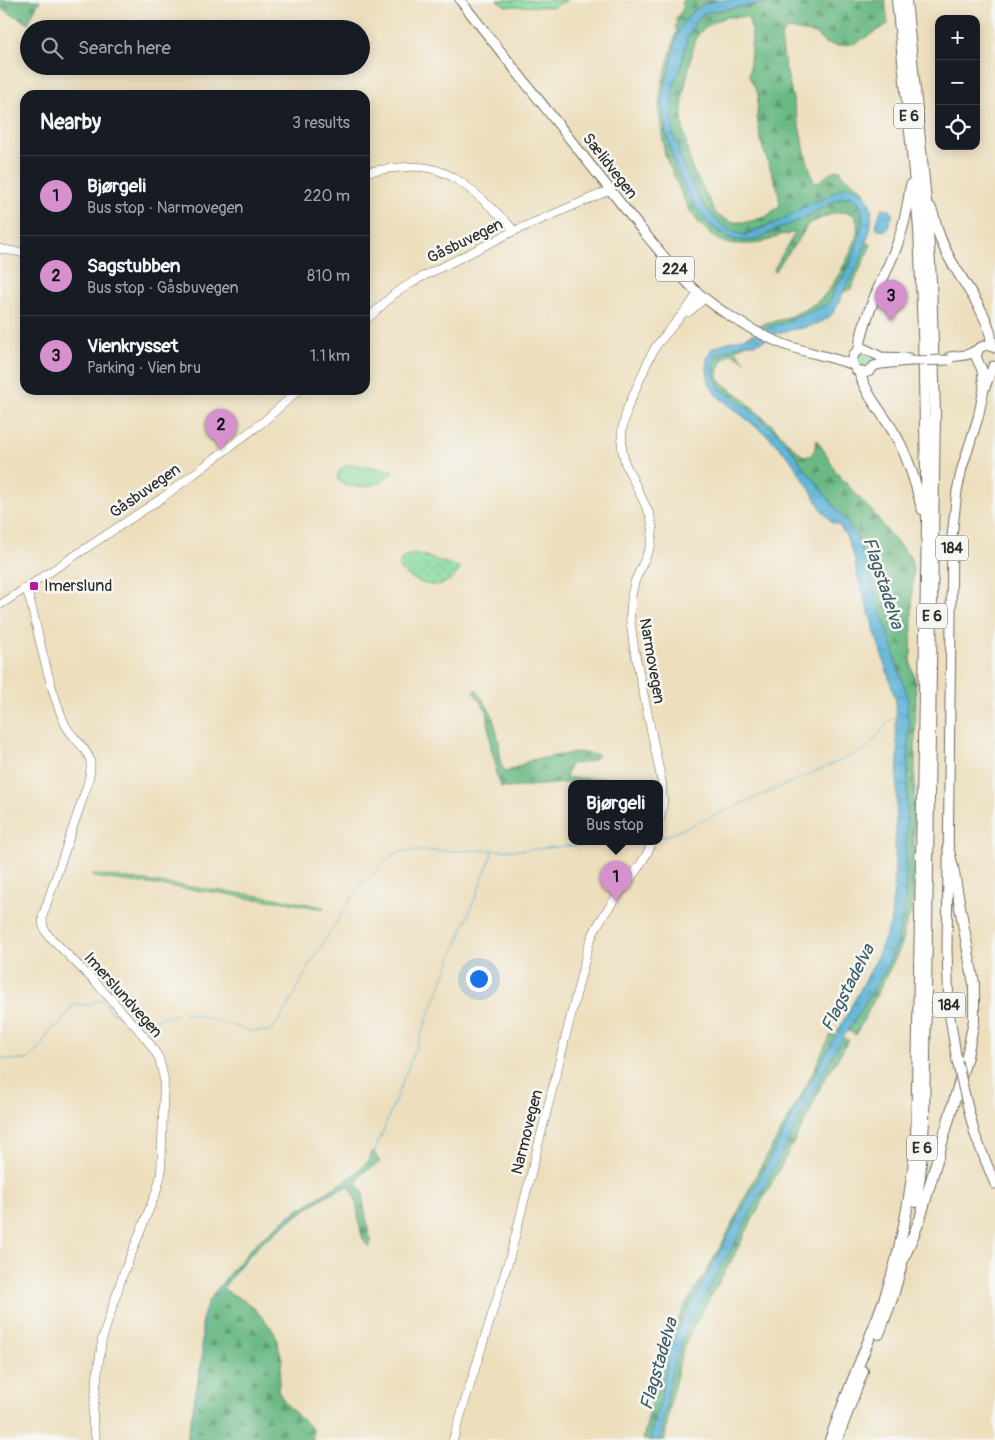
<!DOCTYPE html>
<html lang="en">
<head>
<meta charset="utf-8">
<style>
  body { margin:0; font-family:Pangolin,sans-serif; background:#242831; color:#f1f3f6 }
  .controls { position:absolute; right:15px; top:15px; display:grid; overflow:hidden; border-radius:10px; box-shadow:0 2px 12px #0003 }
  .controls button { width:45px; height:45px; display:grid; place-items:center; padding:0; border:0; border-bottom:1px solid #363941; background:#171b24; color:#f1f3f6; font:25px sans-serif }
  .you { position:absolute; left:478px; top:978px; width:18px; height:18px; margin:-12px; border:4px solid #fff; border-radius:50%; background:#1a73e8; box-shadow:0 0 0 8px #1a73e833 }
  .badge { display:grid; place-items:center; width:32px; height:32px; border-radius:50%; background:#d690ce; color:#111; font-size:16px; font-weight:700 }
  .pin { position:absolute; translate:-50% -41px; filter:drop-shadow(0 1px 2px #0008) }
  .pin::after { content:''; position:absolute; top:26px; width:18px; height:15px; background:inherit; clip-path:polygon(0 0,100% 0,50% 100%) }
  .popup { position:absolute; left:568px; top:780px; width:95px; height:65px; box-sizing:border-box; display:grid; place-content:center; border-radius:10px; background:#171b24; filter:drop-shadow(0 1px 4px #0005); font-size:16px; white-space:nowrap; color:#9ea1a6 }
  .popup b { font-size:19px; color:#f1f3f6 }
  .popup::after { content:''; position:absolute; left:50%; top:100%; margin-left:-10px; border:10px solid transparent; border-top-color:#171b24 }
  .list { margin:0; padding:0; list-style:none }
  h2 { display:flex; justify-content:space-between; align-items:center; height:65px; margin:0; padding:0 20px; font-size:21px }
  h2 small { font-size:16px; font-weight:400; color:#9ea1a6 }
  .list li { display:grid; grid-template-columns:32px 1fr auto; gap:15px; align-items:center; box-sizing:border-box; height:80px; padding:0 20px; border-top:1px solid #363941 }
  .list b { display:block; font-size:19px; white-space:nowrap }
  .list p { margin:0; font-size:16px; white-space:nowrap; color:#9ea1a6 }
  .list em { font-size:16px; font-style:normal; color:#9ea1a6 }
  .icon { flex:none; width:28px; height:28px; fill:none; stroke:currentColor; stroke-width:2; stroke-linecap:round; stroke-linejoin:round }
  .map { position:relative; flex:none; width:995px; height:1440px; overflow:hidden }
  .search { position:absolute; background:#171b24; box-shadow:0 2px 12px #0003; left:20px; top:20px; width:350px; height:55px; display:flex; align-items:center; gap:12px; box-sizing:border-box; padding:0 18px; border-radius:28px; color:#9ea1a6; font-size:19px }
  .panel { position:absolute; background:#171b24; box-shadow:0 2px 12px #0003; left:20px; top:90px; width:350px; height:305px; border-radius:15px }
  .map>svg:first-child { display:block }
</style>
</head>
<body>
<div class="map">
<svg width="995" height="1440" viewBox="0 0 995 1440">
  <defs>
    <pattern id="grass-dots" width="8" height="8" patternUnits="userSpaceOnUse" patternTransform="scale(1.25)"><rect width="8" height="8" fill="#83d99c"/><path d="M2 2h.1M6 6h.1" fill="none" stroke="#71ba87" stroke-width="1.8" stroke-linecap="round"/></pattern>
    <pattern id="forest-firs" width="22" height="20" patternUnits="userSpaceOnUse" patternTransform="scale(1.25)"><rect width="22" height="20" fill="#6ab984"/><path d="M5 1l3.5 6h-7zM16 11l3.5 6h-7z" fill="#57976c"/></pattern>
    <pattern id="water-ripples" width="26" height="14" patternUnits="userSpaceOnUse" patternTransform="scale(1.25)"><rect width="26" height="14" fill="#5ab3d7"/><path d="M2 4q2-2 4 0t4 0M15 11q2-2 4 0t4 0" fill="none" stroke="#4b92af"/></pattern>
  </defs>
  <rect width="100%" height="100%" fill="#f6f6f2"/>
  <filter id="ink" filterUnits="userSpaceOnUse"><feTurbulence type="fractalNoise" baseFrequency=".02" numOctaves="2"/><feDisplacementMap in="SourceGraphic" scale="10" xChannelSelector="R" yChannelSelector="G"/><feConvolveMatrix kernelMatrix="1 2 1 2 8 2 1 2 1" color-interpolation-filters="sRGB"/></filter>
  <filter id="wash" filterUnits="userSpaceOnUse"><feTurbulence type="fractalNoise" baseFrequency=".0096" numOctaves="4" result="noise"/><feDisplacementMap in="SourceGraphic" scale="20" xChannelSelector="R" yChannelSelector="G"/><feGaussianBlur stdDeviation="1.12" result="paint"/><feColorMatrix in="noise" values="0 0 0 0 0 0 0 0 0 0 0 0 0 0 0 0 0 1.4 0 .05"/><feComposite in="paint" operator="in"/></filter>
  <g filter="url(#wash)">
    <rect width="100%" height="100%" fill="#eddfbe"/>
    <!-- grass -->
    <path fill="url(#grass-dots)" stroke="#578264" d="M497,0h70l-13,7 -48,-1z
      M856 361a8 8 0 1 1 16 0a8 8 0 1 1-16 0Z
      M352,464l41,7 -10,11 -19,5 -19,-1 -7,-6c-2,-10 5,-14 14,-16z
      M416,554l6,1 39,13c-17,26 -39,19 -61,2 -1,-6 0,-9 4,-14z
      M92,874l190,25 42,8 -1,2 -38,-7 -38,-4 -21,-4 -133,-17z"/>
    <!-- forest -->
    <path fill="url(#forest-firs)" stroke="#4a7258" fill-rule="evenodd" d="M0,0h40l-12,23 -28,-15z
      M683,0h34l-13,3 -17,14 -9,16 -4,21 -8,27 -3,32 6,34 7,24 21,37 15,19 6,3 11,8 13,3 13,-1 54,-25 28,-15 13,-3 8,5 4,7 -1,25 -15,39 -11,14 -2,9 -5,8 -39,18 -27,9 -4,-3c6,-7 16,-6 25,-9 11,-4 24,-10 34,-17 13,-9 34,-47 38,-62 3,-8 4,-19 -2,-26l-10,-2 -9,1 -26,11 -6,11 -28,37 1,-5 21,-36 -9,4 -4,-1 -13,6 -16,4h-26l-11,-5 -10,-8 -9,-9 -10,-14 -23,-52 -6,-43v-10l3,-20 15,-53 -2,-3 2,-4 -2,-3 9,-13 -3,-3z
      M777,0h108l3,24 -32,19 -19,3 -13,-3 -8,-9 -28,-5 -4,2 -3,5 3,24 22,96 8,27h2c10,-4 13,-14 25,-13v4l25,18 -2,2 -5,-5 -13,-3c-8,4 -15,9 -23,13 -5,2 -10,2 -14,5 -9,5 -17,11 -26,16 -8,3 -17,5 -25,9 -5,2 -10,5 -14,6 -32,1 -68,-75 -71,-101 -2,-17 -2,-54 8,-67l7,-31 8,-15 11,-9 50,-7 12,-2zM727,17h21l4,15 -3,45 9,16 -1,25 5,28 16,44 2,15 -13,11 -19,6h-17l-14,-7 -26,-49 -9,-44 1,-26 11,-52 4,-9 7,-7 10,-7z
      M866,242l5,3 -20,44 -7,3 4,-11 4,-4z
      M748,342l2,1 -12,5 -2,2 9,11 -13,-8c-8,3 -16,17 -13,26 2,5 16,13 21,17 10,10 21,19 32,29 10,10 19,21 30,30 11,5 14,-7 14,-16l11,16 9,17 41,45 10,14 24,27 2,10 -2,97 4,14 1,18 -3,209 -10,28v8l-6,13 -41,80 -8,-4 38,-62 11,-27 8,-39 1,-68 3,-90v-22l-2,-10 1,-16 -13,-37 -1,-9 -20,-61 -3,-18 -16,-37 -8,-13 -4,-4 -29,-39 -11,-12 -8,-14 -18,-20 -22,-19 -36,-27 -4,-9v-6l-1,-10 2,-7 3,-2 7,-1 11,-7z
      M476,689l16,25 7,27 2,24 5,7 25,-12 47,-8 20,3c-6,9 -18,8 -28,9l-4,14h37l21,2v3l-35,-2 -80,7 -8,-1 -6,-16 1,-7 -5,-16 -4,-37 -13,-18z
      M831,1034l18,6 -27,44 -13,30 -49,91 -29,56 -42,74 -7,18 -11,46 -6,41h-22l17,-76 23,-55 25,-40 18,-33 31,-63 45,-79z
      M373,1151l7,11 -18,12 -5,9 7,10 -1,7 6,34 3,6 -3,7c-14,-11 -7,-44 -20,-61l-22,9 -39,27 -27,22 -20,20 -18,25 22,12 10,8 19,22 8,28 -4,32 10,15 24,23 1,11h-126l15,-81v-39l6,-19 20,-26 26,-30 36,-30 60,-37 18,-17z"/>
    <!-- water -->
    <path fill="url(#water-ripples)" stroke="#426f81" d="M717,0h59l-3,2 -66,10 -11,9 -8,15 -7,31 -2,3 -5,14 -1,14v36l5,13v4l6,16 15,32 15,19 16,13 15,4 37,-15 28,-17 13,-4 23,-13c8,2 15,3 20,10 15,18 -4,60 -13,79 -2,3 -4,6 -6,9 -6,12 -8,24 -18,33 -14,12 -37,11 -54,17 -6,3 -14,9 -21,10 -5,0 -8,-1 -14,1 -8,2 -13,8 -21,8l-3,2 -2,7 1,16 4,9 36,27 22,19 18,21 8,13 11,12 29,39 4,4 8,13 16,37 3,18 20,61 1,9 13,37 -1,16 2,10 -3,112 -1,68 -8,39 -10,25 -54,87 -96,185 -50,88 -16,48 -11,65h-10l3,-17 8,-24 2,-18 4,-14v-7l12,-35 24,-42 173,-323 14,-35 4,-36 4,-141 -2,-13v-34l-39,-127 -2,-15 -9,-23 -7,-11 -6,-2 -9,-10 -13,-22 -21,-32 -21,-22 -54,-43 -6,-11 -2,-14v-10l3,-8 3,-3 12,-5 21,-6 33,-13 10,-2 2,-2c7,-3 33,-13 37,-17 5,-5 5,-12 8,-17 3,-4 7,-8 9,-12 8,-13 32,-75 4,-77 -13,0 -27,12 -38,17 -12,7 -25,12 -38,17 -6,3 -13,8 -20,9 -56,9 -89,-91 -90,-134 -1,-13 4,-25 7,-37 3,-12 4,-25 8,-37 7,-17 22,-28 39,-32z
      M882,208l7,1 4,5 -6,15 -3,2 -6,-2 -2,-3 5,-16z"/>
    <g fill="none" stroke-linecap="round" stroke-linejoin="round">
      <!-- stream -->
      <path stroke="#5ab3d7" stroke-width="1" d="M660,837l6,-1 15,-6 184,-80 23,-27 8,-7
        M185,1013l17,3 48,15h21l18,-26 22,-43 48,-75 36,-34 12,-2 117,-1 99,-9
        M131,1017l9,5
        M145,1025l18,-8 13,-2
        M0,1058l13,2h14l12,-10 9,-17 4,-4 8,-4 13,-21 13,1 14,-5 5,3 4,8 13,6
        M190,1440l12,-57 1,-44 3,-29 34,-44 14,-16 31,-28 39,-26 31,-18 13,-13 4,-6 107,-271 12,-31 1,-7"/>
    </g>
  </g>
  <g filter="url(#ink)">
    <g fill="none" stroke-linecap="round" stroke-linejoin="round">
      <!-- secondary casing -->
      <g stroke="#6f6a5e" stroke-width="9">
        <path id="secondary" d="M365,172c56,-8 74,-12 119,29 10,9 22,19 30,30
          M0,249l25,4
          M689,312l16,-14
          M365,321l29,-27 24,-15 96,-48 96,-41
          M26,588l4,12c10,41 18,83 34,122 6,15 23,25 26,38 2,9 -1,18 -3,26l-44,129c-1,9 0,14 6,21l48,48 40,44 13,16 9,14 5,21 -3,95 -4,16 -35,87 -20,63 -4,29 -5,44v12l3,15
          M0,605l162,-107 101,-76 36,-32
          M660,819l3,-16 -1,-20 -28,-135 -4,-30 2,-25 3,-12 16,-36 2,-16 -3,-14 -25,-52 -3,-14v-19l5,-21 22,-50 7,-13 34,-41 8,-13
          M453,1440l58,-187 78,-309c14,-39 48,-65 64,-103"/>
      </g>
      <!-- primary casing -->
      <g stroke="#6f6a5e" stroke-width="11">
        <path id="primary" d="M460,0l181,229c18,21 34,43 54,61 24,21 58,42 88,54 23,9 47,12 70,21
          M949,357c7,-1 14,-1 20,-3 10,-4 15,-13 26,-6
          M909,358l-28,-1 -16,-8 -6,1 -5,4 -2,8 4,8 9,3 5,-2 4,-5 7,-2 28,-3
          M985,387l8,-21
          M957,1061l-8,-50 -2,-62 5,-412 5,-46 5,-23 16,-50 6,-29 -2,-19 -6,-13 3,-9
          M966,1100l9,35 20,49"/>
      </g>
      <!-- motorway casing -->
      <g stroke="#6f6a5e" stroke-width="12">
        <path id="motorway" d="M906,0l20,200 5,80 4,133 -11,708 -4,55 -4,26
          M930,207c4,7 5,14 7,22 3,9 7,19 12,28 11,22 46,65 42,89
          M859,350c5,-37 25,-71 38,-105 7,-19 11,-39 14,-60
          M859,372c8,25 24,41 37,64 13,23 20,47 26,73
          M906,1253l14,-34 47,-163 7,-36v-36l-21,-116 -5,-21
          M879,1334l13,-35 15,-53
          M830,1440c17,-50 40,-99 57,-149 16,-48 24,-99 29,-149l11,-621 -4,-190 -4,-102 -6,-67 -16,-162
          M837,1440l26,-69"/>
      </g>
      <!-- secondary -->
      <use href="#secondary" stroke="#fff" stroke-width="8"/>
      <!-- primary -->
      <use href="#primary" stroke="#fff" stroke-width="9"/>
      <!-- motorway -->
      <use href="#motorway" stroke="#fff" stroke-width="10"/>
      <!-- primary-bridge casing -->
      <g stroke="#6f6a5e" stroke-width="11" stroke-linecap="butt">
        <path id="primary-bridge" d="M909,361l40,-1
          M957,1061l9,39"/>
      </g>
      <!-- primary-bridge -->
      <use href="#primary-bridge" stroke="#fff" stroke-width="9"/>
    </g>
  </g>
  <!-- markers -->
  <rect fill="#b5179e" stroke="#f6f6f2" stroke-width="2" x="29" y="581" width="10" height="10" rx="2.5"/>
  <g text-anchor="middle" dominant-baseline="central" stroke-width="5" stroke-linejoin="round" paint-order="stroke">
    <!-- shield labels -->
    <g fill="#f6f6f2" stroke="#686867" stroke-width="1">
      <rect x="894" y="103.5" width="30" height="25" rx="4"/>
      <rect x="656" y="256.5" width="38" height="25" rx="4"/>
      <rect x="936" y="535.5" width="32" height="25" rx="4"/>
      <rect x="917" y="603.5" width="30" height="25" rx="4"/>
      <rect x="933" y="992.5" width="32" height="25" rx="4"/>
      <rect x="907" y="1135.5" width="30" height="25" rx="4"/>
    </g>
    <g font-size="15" font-weight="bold" fill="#2b2b2b">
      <text x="909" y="116">E 6</text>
      <text x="675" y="269">224</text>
      <text x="952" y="548">184</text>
      <text x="932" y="616">E 6</text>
      <text x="949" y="1005">184</text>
      <text x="922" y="1148">E 6</text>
    </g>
    <!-- street labels -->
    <g font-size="16" fill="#2b2b2b" stroke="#f6f6f2">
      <text transform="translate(610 166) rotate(52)">Sælidvegen</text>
      <text transform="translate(465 241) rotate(-26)">Gåsbuvegen</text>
      <text transform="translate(145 491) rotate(-35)">Gåsbuvegen</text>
      <text transform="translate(652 661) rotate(80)">Narmovegen</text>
      <text transform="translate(123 995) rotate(48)">Imerslundvegen</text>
      <text transform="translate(527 1132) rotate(-76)">Narmovegen</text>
    </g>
    <!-- poi labels -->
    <g font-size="16" fill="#2b2b2b" stroke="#f6f6f2" text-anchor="start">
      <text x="44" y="586">Imerslund</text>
    </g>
    <!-- water labels -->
    <g font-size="18" font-style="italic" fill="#3b5b67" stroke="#f6f6f2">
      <text transform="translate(883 583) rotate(72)">Flagstadelva</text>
      <text transform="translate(848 988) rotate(-63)">Flagstadelva</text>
      <text transform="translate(659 1364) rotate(-74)">Flagstadelva</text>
    </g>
  </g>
</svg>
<div class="controls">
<button>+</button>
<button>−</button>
<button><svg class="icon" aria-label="locate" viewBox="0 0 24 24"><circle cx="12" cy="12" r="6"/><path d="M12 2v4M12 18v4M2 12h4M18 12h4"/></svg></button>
</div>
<div class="you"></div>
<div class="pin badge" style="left:616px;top:902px">1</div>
<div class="popup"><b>Bjørgeli</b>Bus stop</div>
<div class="pin badge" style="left:221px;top:450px">2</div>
<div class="pin badge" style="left:891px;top:321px">3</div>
<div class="search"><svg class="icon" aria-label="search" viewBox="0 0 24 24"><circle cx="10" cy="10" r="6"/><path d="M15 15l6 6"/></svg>Search here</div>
<section class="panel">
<h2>Nearby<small>3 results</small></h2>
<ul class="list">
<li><span class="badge">1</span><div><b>Bjørgeli</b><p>Bus stop · Narmovegen</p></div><em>220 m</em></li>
<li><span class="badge">2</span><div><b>Sagstubben</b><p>Bus stop · Gåsbuvegen</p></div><em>810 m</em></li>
<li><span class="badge">3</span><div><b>Vienkrysset</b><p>Parking · Vien bru</p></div><em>1.1 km</em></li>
</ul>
</section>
</div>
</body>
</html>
